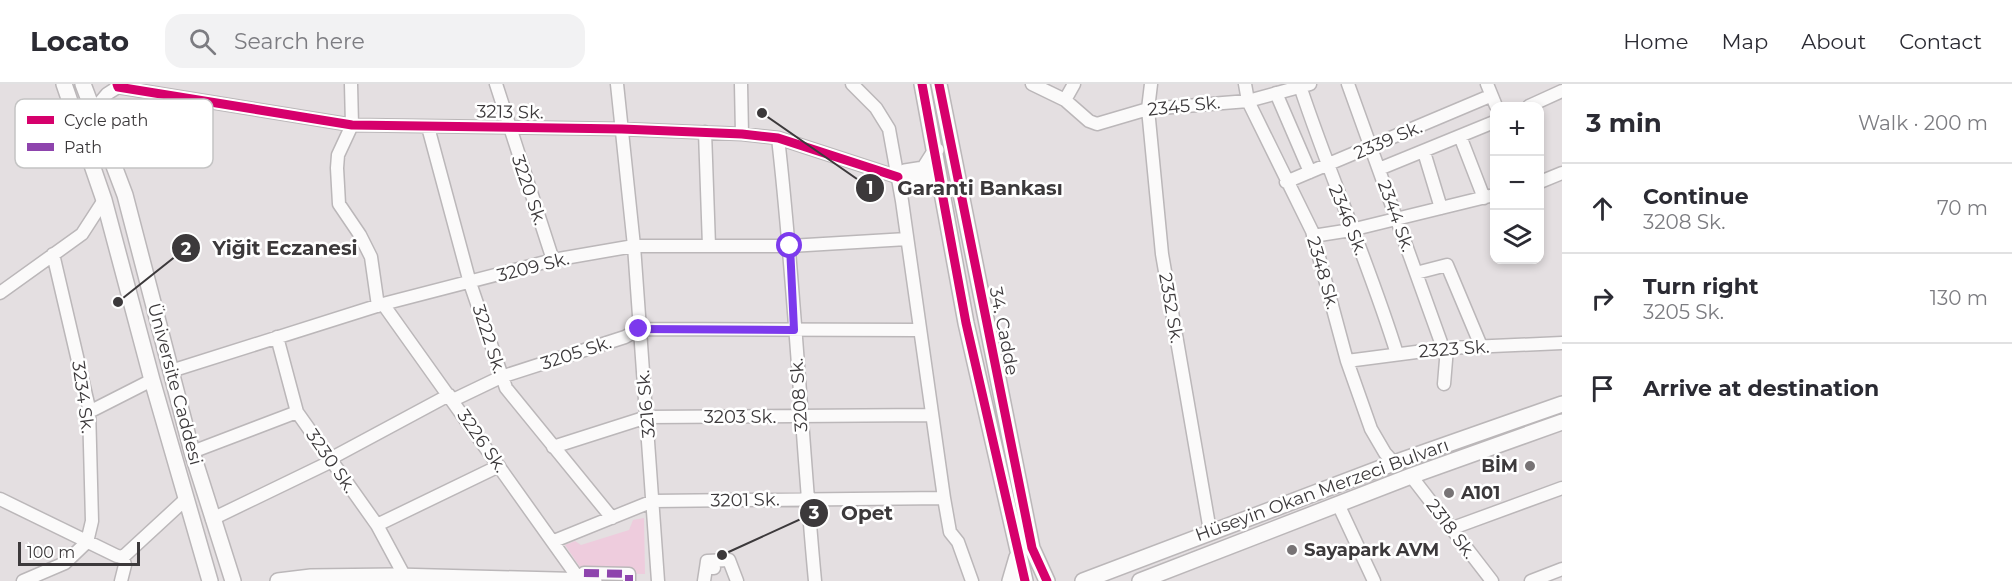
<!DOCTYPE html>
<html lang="en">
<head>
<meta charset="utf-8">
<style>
  body { margin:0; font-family:Montserrat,sans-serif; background:#f2f2f3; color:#2b2b33 }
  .controls { position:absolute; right:18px; top:18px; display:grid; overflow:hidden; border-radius:12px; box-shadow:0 3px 9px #0003 }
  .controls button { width:54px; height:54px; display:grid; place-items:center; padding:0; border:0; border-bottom:2px solid #e1e1e2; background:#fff; color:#2b2b33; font:30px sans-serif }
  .scale { position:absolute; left:18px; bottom:15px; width:122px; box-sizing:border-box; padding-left:6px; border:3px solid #3c393b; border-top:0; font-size:16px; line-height:21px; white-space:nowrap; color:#3c393b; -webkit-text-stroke:4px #fff; paint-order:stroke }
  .stop { position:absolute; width:18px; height:18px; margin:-14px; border:4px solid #7c3aed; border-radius:50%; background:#fff }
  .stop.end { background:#7c3aed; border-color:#fff; box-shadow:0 2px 6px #0008 }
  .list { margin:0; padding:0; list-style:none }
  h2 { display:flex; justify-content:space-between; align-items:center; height:78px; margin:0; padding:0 24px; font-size:26px }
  h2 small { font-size:20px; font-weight:400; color:#7c7c81 }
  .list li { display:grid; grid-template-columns:39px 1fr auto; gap:18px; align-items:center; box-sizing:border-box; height:90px; padding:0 24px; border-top:2px solid #e1e1e2 }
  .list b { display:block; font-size:22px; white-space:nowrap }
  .list p { margin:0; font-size:20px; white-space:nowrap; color:#7c7c81 }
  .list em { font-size:20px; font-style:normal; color:#7c7c81 }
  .icon { flex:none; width:33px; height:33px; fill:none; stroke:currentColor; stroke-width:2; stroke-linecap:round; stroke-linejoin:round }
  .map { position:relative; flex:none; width:1562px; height:497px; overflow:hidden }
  header { display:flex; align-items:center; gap:36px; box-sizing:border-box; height:84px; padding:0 30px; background:#fff; border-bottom:2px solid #e1e1e2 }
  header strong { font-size:28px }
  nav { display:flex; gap:33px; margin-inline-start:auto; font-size:21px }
  .search { width:420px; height:54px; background:#f2f2f3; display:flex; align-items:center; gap:15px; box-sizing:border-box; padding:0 21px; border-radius:18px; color:#7c7c81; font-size:22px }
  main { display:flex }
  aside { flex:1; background:#fff }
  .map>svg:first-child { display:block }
</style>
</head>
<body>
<header>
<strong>Locato</strong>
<div class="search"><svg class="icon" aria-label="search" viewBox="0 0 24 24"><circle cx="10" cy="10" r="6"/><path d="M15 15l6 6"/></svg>Search here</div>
<nav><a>Home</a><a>Map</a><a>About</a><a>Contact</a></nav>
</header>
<main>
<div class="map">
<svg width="1562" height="497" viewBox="0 0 1562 497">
  <rect width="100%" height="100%" fill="#e4dfe1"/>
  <!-- green -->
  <path fill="#ecd" d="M644,434l1,56 -61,-1 -19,-28 10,-4 6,4 48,-15 4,-10z"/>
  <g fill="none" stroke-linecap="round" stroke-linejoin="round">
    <!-- minor casing -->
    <g stroke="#bbb7b9" stroke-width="15">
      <path id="minor" d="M351,0l1,41 -14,30 -1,13 2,36 21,31 11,22 7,49
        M496,0l57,176
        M617,0l17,162 24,335
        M741,0l1,50
        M852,0l24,24 13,21 13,72 42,297 6,34 8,10 14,39
        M1032,0l33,16 24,21 8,3 51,-15 100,-8 62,-17
        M1151,0l-3,25 14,145 48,277
        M1245,0l3,17 64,130 35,130 24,68 14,24 9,10
        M1348,0l95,264
        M1487,0l9,22
        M1300,2c30,91 69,177 97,268
        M118,3l234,38 270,4 120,5 36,4 120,39
        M1276,9l34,79
        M1065,16l9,-16
        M1529,22l33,-15
        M92,28l15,-18 11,-7
        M428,43l42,156 36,105 106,130
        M705,48l4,114
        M1460,52l24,62
        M778,54c17,147 23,295 37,443
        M1424,68l17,56
        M1379,85l115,-47
        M1286,98l204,-86
        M1540,98l22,-9
        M1313,152l38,-6 143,-35
        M53,170l36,154 3,113 -5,21
        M1416,189l31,-8 34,81
        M0,209l82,-59 22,-34
        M383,220l196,275
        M277,253l20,75 80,113 28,52
        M1347,277l100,-13 115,-5
        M171,287l212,-67 170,-44 81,-14h156l117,-7
        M1444,300l3,-36
        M453,316l48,-23 124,-40 14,-8 280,1
        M89,328l63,-32
        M553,363l94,-30 284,-2
        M192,368l105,-40
        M328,376l121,-65
        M1411,392l81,105
        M0,415l117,57 6,1 64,-59
        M1338,420l36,77
        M212,435l118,-57
        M377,441l122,-59
        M1450,445l112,-41
        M554,457l99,-40 291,-3
        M706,484l1,-7 22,-1 8,21
        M584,489l45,1v7
        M23,497l42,-18 22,-21
        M121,497l4,-16 -2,-8
        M704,497l2,-13h8
        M1531,497l31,-12"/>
    </g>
    <!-- major casing -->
    <g stroke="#bbb7b9" stroke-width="18">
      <path id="major" d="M64,0l40,116 48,180 58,201
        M83,0l42,111 67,257 41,129
        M922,0l44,239 59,258
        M939,0l93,464 15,33
        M936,66l-12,19 -19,3 -7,5c19,5 26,-4 44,10
        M278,497l33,-4 85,-1 198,5
        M1010,497l7,-24
        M1083,497l311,-118 168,-59
        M1140,497l271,-105 151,-54"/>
    </g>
    <!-- minor -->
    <use href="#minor" stroke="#fbfafa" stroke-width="12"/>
    <!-- major -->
    <use href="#major" stroke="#fbfafa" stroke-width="15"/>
    <!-- quiet -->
    <path stroke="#8e44ad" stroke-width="8" stroke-dasharray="15 8" stroke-linecap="butt" d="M584,489l45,1v7"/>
    <!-- cycleway casing -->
    <g stroke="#fff" stroke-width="13">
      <path id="cycleway" d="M117,0l1,3 234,38 270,4 120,5 36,4 120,39
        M922,0l44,239 59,258
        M939,0l93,464 15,33"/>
    </g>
    <!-- cycleway -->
    <use href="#cycleway" stroke="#d6006c" stroke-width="9"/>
  </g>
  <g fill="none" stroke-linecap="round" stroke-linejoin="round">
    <!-- route -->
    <path stroke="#7c3aed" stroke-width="8" d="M639,245l155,1 -4,-84"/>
  </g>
  <!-- markers -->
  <g fill="#777375" stroke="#fff" stroke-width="2">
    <circle cx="1530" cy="382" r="6"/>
    <circle cx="1449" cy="409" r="6"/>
    <circle cx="1292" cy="466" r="6"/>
  </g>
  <g text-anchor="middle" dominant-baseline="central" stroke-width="5" stroke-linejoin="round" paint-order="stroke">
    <!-- street labels -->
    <g font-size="18" fill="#3c393b" stroke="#fff">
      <text transform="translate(1184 22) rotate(-6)">2345 Sk.</text>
      <text transform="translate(510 28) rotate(1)">3213 Sk.</text>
      <text transform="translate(1388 56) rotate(-23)">2339 Sk.</text>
      <text transform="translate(529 106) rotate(71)">3220 Sk.</text>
      <text transform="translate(1396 132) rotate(70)">2344 Sk.</text>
      <text transform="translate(1348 136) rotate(68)">2346 Sk.</text>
      <text transform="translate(533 183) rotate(-14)">3209 Sk.</text>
      <text transform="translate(1323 189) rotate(74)">2348 Sk.</text>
      <text transform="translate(1171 224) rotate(80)">2352 Sk.</text>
      <text transform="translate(1004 247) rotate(79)">34. Cadde</text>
      <text transform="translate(489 255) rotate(72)">3222 Sk.</text>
      <text transform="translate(1454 265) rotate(-4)">2323 Sk.</text>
      <text transform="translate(576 269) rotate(-18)">3205 Sk.</text>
      <text transform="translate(175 300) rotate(75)">Üniversite Caddesi</text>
      <text transform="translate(799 311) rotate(-94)">3208 Sk.</text>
      <text transform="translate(83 313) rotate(82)">3234 Sk.</text>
      <text transform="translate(646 320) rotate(-95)">3216 Sk.</text>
      <text x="740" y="333">3203 Sk.</text>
      <text transform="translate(482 357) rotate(55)">3226 Sk.</text>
      <text transform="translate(331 377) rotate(55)">3230 Sk.</text>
      <text transform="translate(1322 406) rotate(-20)">Hüseyin Okan Merzeci Bulvarı</text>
      <text transform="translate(745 416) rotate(-1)">3201 Sk.</text>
      <text transform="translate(1451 445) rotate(53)">2318 Sk.</text>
    </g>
    <!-- poi labels -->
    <g font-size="18" font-weight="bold" fill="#3c393b" stroke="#fff" text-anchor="start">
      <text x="1518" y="382" text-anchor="end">BİM</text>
      <text x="1461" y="409">A101</text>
      <text x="1304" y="466">Sayapark AVM</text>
    </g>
  </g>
  <!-- legend -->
  <rect x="15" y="15" width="198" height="69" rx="9" fill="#fff" stroke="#c4c4c4" stroke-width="1.5"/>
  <rect x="27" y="32" width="27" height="8" fill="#d6006c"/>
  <rect x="27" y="59" width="27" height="8" fill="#8e44ad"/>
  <g font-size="16" fill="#3c393b">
    <text x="64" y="42">Cycle path</text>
    <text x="64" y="69">Path</text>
  </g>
  <!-- callouts -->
  <path fill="none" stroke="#3c393b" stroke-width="2" d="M762 29L870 104M118 218L186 164M722 471L814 429"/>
  <g fill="#3c393b" stroke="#fff" stroke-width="2">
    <circle cx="762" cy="29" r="6"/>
    <circle cx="118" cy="218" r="6"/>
    <circle cx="722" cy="471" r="6"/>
    <circle cx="870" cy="104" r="15"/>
    <circle cx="186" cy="164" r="15"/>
    <circle cx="814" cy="429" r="15"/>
  </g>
  <g font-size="18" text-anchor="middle" font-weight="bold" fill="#fff">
    <text x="870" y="110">1</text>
    <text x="186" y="171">2</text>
    <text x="814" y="435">3</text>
  </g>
  <g font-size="20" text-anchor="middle" font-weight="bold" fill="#3c393b" stroke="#fff" stroke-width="5" stroke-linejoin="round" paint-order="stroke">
    <text x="980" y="111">Garanti Bankası</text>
    <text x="285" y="171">Yiğit Eczanesi</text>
    <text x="867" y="436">Opet</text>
  </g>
</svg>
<div class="controls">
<button>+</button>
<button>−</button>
<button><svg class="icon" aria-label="layers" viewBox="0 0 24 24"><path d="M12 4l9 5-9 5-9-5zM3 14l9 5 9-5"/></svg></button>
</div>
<div class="scale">100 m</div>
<div class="stop" style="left:790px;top:162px"></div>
<div class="stop end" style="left:639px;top:245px"></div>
</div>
<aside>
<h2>3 min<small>Walk · 200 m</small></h2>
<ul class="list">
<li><svg class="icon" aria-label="ahead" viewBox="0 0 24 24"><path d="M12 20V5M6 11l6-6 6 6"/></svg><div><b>Continue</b><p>3208 Sk.</p></div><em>70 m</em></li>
<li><svg class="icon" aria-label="right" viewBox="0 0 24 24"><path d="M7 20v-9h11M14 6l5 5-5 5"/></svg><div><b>Turn right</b><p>3205 Sk.</p></div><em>130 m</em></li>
<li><svg class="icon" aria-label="arrive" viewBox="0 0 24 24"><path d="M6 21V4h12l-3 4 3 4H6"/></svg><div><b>Arrive at destination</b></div></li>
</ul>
</aside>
</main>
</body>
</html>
